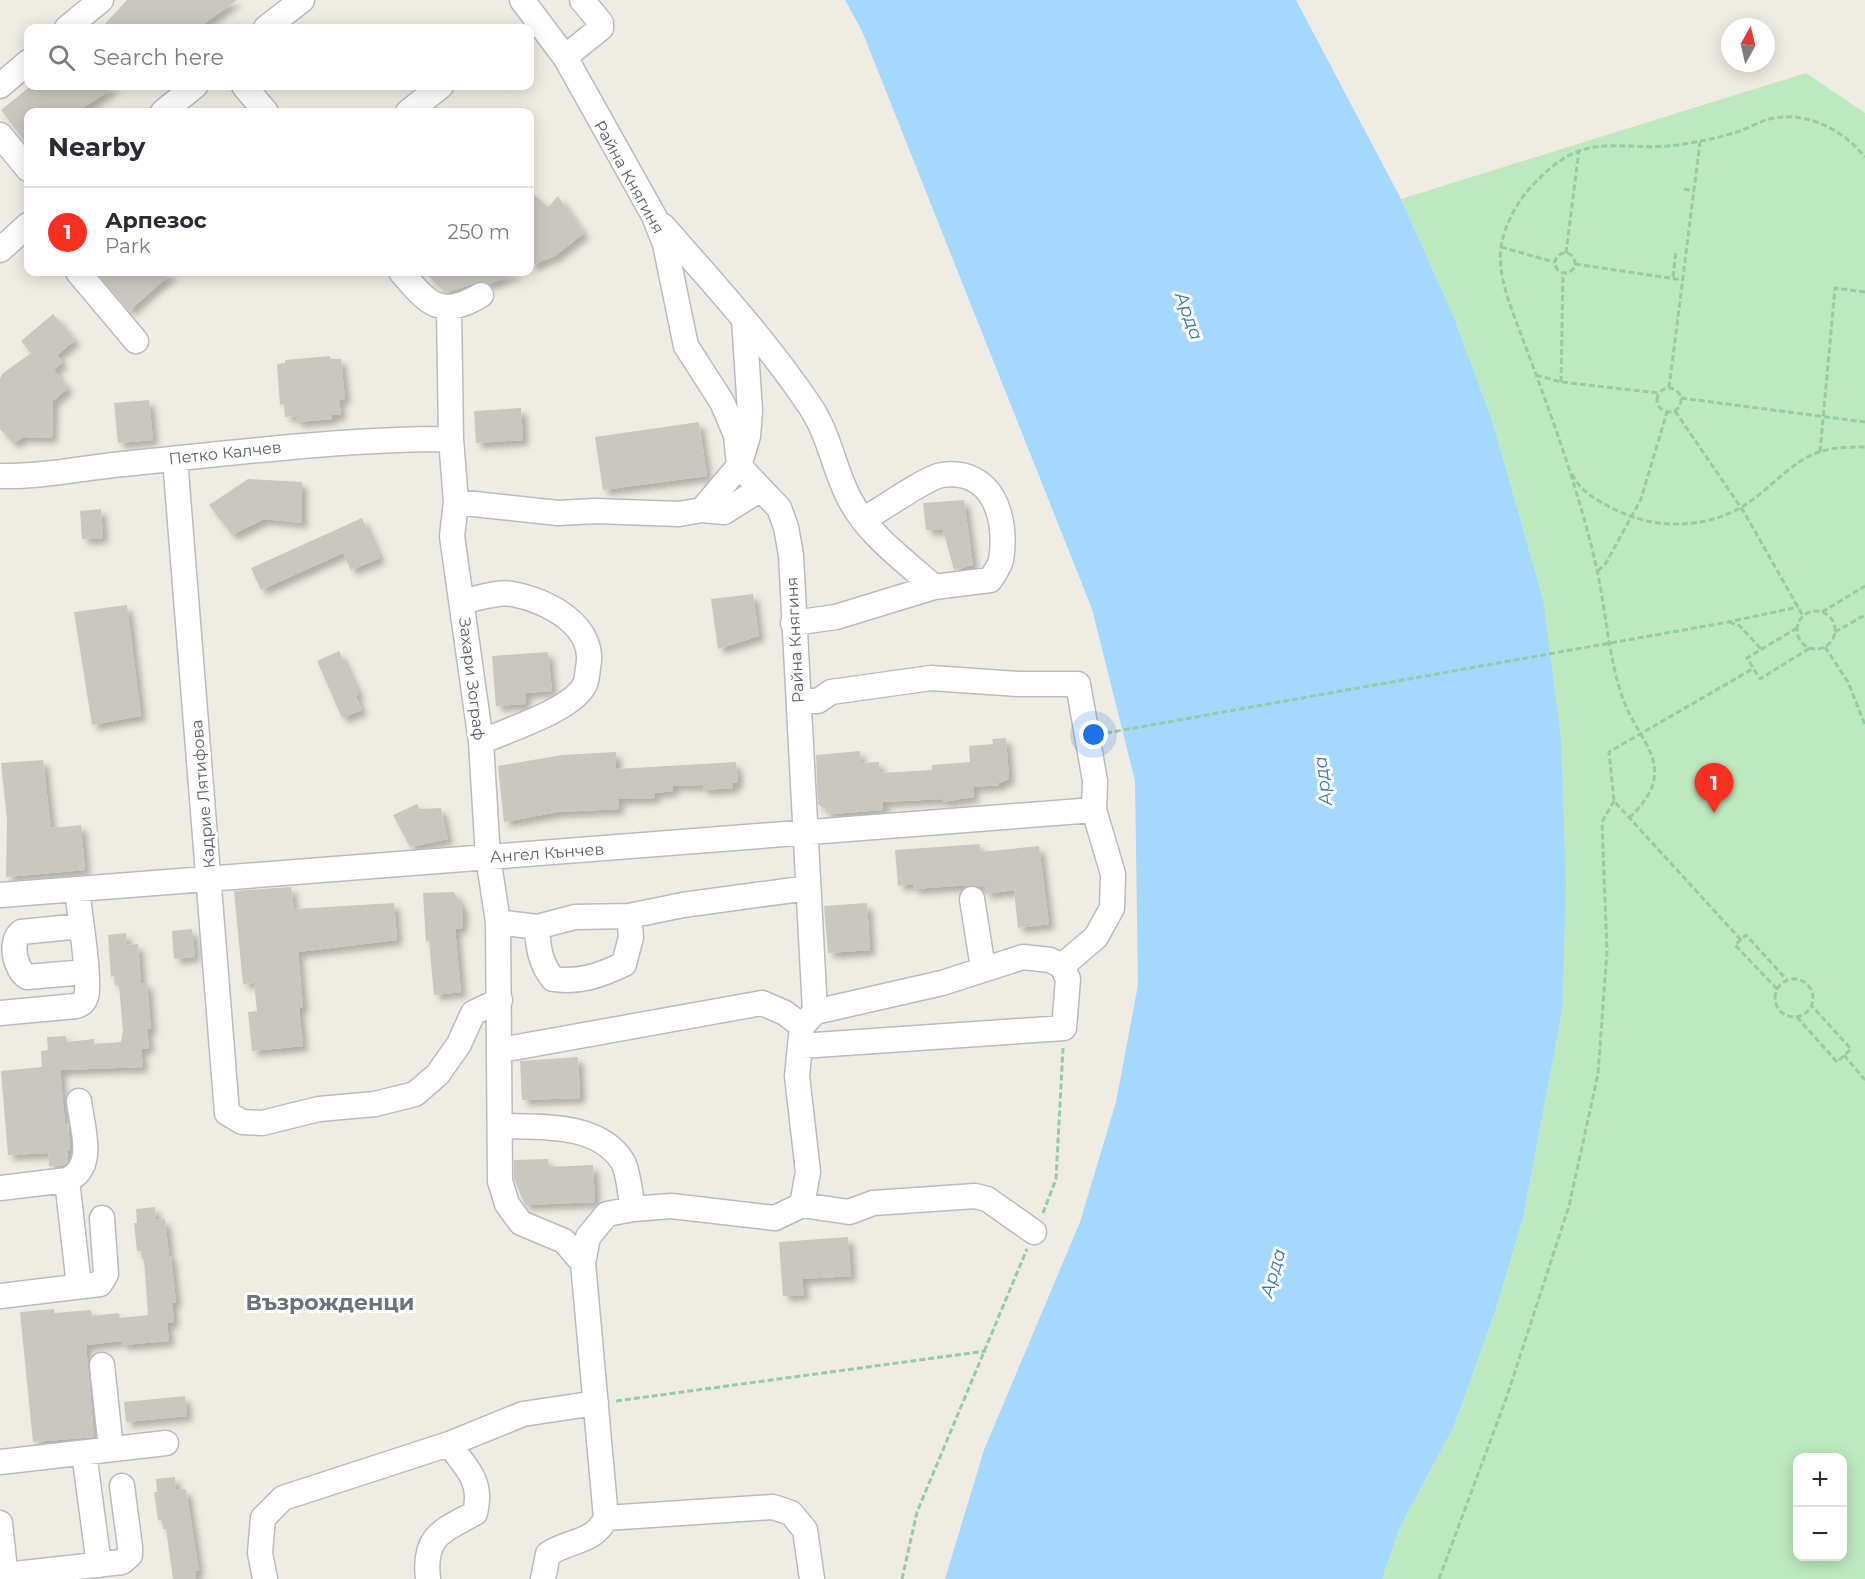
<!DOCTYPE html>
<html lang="en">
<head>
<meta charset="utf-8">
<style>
  body { margin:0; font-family:Montserrat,sans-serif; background:#f2f2f3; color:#2b2b33 }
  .controls { position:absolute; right:18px; bottom:18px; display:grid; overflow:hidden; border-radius:12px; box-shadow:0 3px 15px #0003 }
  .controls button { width:54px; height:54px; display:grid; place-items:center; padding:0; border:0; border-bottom:2px solid #e1e1e2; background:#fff; color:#2b2b33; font:30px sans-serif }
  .compass { position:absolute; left:1721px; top:18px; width:54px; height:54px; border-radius:50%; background:#fff; box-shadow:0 3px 15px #0003; rotate:8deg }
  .you { position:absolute; left:1094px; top:735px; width:21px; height:21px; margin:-15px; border:4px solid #fff; border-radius:50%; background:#1a73e8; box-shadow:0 0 0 9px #1a73e833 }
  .badge { display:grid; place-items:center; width:39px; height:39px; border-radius:50%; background:#f83021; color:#fff; font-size:20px; font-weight:700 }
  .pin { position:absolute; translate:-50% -50px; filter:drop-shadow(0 2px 3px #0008) }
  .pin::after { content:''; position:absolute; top:32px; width:21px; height:18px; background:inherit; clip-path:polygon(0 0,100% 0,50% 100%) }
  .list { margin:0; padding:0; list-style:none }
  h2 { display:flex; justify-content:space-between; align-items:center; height:78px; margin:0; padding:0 24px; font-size:26px }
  h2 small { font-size:20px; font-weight:400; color:#7c7c81 }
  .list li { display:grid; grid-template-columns:39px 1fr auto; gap:18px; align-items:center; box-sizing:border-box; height:90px; padding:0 24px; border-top:2px solid #e1e1e2 }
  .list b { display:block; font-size:22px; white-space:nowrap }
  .list p { margin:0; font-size:20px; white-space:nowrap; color:#7c7c81 }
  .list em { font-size:20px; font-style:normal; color:#7c7c81 }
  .icon { flex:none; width:33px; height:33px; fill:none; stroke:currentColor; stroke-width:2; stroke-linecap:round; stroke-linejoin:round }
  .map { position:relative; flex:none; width:1865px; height:1579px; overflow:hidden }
  .search { position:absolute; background:#fff; box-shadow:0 3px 15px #0003; left:24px; top:24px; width:510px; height:66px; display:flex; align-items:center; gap:15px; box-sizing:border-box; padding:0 21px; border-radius:12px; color:#7c7c81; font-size:22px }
  .panel { position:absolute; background:#fff; box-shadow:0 3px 15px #0003; left:24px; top:108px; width:510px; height:168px; border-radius:12px }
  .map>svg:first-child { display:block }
</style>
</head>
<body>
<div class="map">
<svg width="1865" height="1579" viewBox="0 0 1865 1579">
  <defs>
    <filter id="shadow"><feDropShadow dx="5.5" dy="5.5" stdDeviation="3" flood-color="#0004"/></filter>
  </defs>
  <rect width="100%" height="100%" fill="#efede3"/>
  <!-- green -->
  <path fill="#bee9be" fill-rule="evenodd" d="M1806,73l59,40v1466h-483l18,-52 54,-101 42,-117 27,-91 39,-206 -19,-413 -51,-179 -39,-105 -52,-116zM1798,1458h44v98h-44z"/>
  <!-- water -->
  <path fill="#a4d8ff" d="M845,0h451l105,199 52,116 39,105 51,179 18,140 5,148 -4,125 -39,206 -27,91 -42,117 -54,101 -18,52h-437l39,-129 96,-228 36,-120 22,-117 -3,-204 -43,-172 -230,-578z"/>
  <!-- building -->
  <path fill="#cac7c0" filter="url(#shadow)" d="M127,0h110l-39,28h-97z
    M31,86h85l-39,26h-49v34l-27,-36z
    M530,191l18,16 10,-11 26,37 -29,23 -25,10z
    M96,272h77l-44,39z
    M424,272h94l-29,12 -8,-3 -35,12z
    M53,314l22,26 -18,15 6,7 -9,8 14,18 -15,13 -1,37 -28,-1 -11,6 -13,-14v-50l2,-5 29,-21 -10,-12z
    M330,356v3h11l4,40 -6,1 2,15h-9v4l-36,3v-6l-11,1 -1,-13 -4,1 -3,-41 8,-1v-3z
    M149,400l4,40 -35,3 -4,-40z
    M521,408l2,32 -47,3 -2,-32z
    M699,422l8,54 -104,14 -8,-53z
    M248,479l54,3v41l-38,-4 -32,16 -23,-30z
    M964,500l9,65 -19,5 -11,-40h-17l-3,-27z
    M101,509l2,29 -21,1 -2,-28z
    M362,518l18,40 -29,12 -8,-17 -82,37 -10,-22z
    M753,594l6,42 -41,13 -7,-50z
    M127,605l14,111 -49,9 -18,-113z
    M339,651l20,43 -3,2 6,14 -20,8 -25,-57z
    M548,652l4,39 -27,2 1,11 -30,2 -4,-50z
    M1006,738l3,41 -10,4v2l-26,2 1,10 -32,5v-3l-59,3v8l-52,4 -13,-10 -2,-49 44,-4 1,12 18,-1 1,11 52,-3v-5l38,-3 -1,-16 24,-2 -1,-5z
    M616,752v17l120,-7 2,21h-5v5l-30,2v-5l-31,1 1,5 -19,2 1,5 -37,1 1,10 -61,3 -54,10 -6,-56 64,-11z
    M43,760l8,68 30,-3 4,45 -79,7 1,-58 -6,-56z
    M417,804l3,5 21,-1 7,31 -38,8 -17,-32z
    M980,844v8l59,-6 10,78 -31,4 -4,-38 -29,4v-7l-15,-2 -57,4v-5l-15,2 -3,-36z
    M291,887l3,22 100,-6 3,37 -99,12 5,56h-4l4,38 -51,5 -4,-39 9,-1 -3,-28 -11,1 -9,-93z
    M454,892l9,16 -1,20 -7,1 6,63 -27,3 -5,-54 -3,1 -3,-49z
    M867,903l3,47 -42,3 -4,-47z
    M192,929l3,28 -21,2 -2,-28z
    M126,933l1,12 11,-1 3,39h6l4,46h-4l2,19 -8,1 2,18 -83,3 5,54 3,-1 2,28h-3l1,11 -3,3 -16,1 -1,-13 -40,2 -7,-84 41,-4 -1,-16 7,-1 -1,-13 19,-1 1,6 27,-3v5l27,-2 2,-11 -4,-46 -4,1 -1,-10 -3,1 -3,-42z
    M578,1057l2,41 -58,2 -2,-39z
    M548,1159v8l45,-2 2,37 -70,3 -11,-26v-19z
    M155,1207l1,13 9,-1 4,37h2l5,46 -4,1 2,19 -7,1 2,18 -46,4 -1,-4 -36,4 8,92 -61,5 -13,-130 34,-3v4l37,-3 1,6 27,-3 1,5 28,-3 -4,-56 -2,1 -1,-9h-4l-3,-28h3l-1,-14z
    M848,1237l3,39 -49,3 2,16 -21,1 -4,-54z
    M185,1396l2,20 -61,6 -2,-20z
    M175,1477l1,13 10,-1 13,82h-4l1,8h-23l-7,-50h-3l-1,-9h-4l-4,-28h3l-1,-13z"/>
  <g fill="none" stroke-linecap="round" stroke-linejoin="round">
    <!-- minor casing -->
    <g stroke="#b8bcc1" stroke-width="27">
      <path id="minor" d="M522,0l43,57 89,159 11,28 21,102 36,56 14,33 3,31 -37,44
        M67,28l34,-28
        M266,28l36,-28
        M565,57l36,-29v-5l-19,-23
        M0,86l28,-24
        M244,86l22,26
        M163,112l32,-26
        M408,112l33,-26
        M0,135l28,34
        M663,226c51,58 104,116 147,180 19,28 24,63 39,92 19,37 55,62 85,89
        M0,250l28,-25
        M78,272l58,69
        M401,272c27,31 39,48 80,23
        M449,308l2,131 5,63 -4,34 29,206 7,115 10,65 2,259 7,23 14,19 43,18 19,22
        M744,319l6,92 -2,25 -9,30 40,42 7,19 5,28 24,457 -13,14 -5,50 11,96 -6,33
        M175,459l52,654 15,9 20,1 57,-14 56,-5 40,-10 23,-20 21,-30 14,-31 27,-13
        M0,476c41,1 82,-8 123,-12 109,-11 218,-25 328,-25
        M456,502l102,11 38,-2 83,3 23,-4 22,2 35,-22
        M463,601c14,-2 35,-10 49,-7 35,6 85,32 76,74 -1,6 -1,14 -4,18 -14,25 -77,44 -103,56
        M793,623l43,-6 98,-30 56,-7c4,-6 10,-14 11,-20 7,-42 -8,-92 -59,-85 -15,2 -63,36 -79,45
        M799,701h19l13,-9 100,-14 88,6h59l17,97 -1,29 19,64 -1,34 -16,29 -34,29
        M0,895l1094,-85
        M972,899l11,69
        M498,922l39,5 38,-10 54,-1 54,-11 125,-17
        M81,926l-60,6c-12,10 -6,37 6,45l59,-5
        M537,927c1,20 3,36 16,52 27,4 48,-4 71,-15l7,-27 -2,-21
        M0,1013l76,-7c5,-2 8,-3 10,-9 5,-16 -7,-87 -9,-108
        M801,1046l263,-18 4,-49 -6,-13 -12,-6 -27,-3 -81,26 -127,29
        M501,1050l261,-47 23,10 17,13
        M502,1126c40,1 97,-3 121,36 6,12 7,33 10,47
        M67,1180l12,106
        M0,1188l67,-8c30,-12 15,-53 12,-79
        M0,1296l100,-12 6,-10 -4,-56
        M102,1365l9,84
        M84,1453l15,112
        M0,1462l166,-19
        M606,1518l167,-11 18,6 14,17 7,49
        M0,1523l6,56
        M6,1575l116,-13 8,-7v-8l-8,-61
        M265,1579l-5,-26 3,-35 20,-20 166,-54 74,-30 73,-11
        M428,1579c-5,-43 14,-48 47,-66 8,-32 -8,-44 -26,-69
        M543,1579l5,-25c23,-15 45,-10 58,-36l-23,-255 5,-26 19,-23 26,-5 38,-3 104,12 27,-13 47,7 24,-9 102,-7 12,3 47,33"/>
    </g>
    <!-- path -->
    <path stroke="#95cba5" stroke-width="3" stroke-dasharray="6 3" stroke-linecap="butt" d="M1684,189l10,2
      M1501,247l53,15
      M1555 263a10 10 0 1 1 20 0a10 10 0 1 1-20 0Z
      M1566,253l13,-103
      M1575,264l108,16
      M1673,277l3,-27
      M1536,375l25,7 98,11
      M1561,382l2,-109
      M1669,388l31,-246
      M1657 400a12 12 0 1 1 24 0a12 12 0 1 1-24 0Z
      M1681,398l184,24
      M1675,411l69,101 59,104
      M1820,452l15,-164 30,4
      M1572,474c9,19 28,28 46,37 44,21 100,17 138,-14 20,-15 39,-37 63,-45 14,-5 32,-5 46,-5
      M1598,571l8,-8 35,-64 26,-87
      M1797 630a19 19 0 1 1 38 0a19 19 0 1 1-38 0Z
      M1822,612l43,-26
      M1729,622l11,4 21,23
      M1797,628l-50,30 13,21 50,-31
      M1835,632l30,-17
      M1825,647l23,35 17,43
      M1106,733l622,-111 70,-15
      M1629,818c55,-52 7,-75 -8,-125 -13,-40 -15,-82 -24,-123 -18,-80 -46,-156 -75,-233 -10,-27 -25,-61 -21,-90 3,-21 16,-45 30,-60 57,-63 85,-32 153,-43 19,-3 38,-7 56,-13 11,-4 22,-11 34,-13 35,-6 69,12 91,39
      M1741,940l-127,-139 -5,-49 145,-84
      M1775 998a19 19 0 1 1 38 0a19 19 0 1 1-38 0Z
      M1777,989l-42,-44 11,-10 41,45
      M1797,1017l40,45 14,-13 -40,-44
      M1844,1055l21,25
      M1043,1213l13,-34 7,-131
      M616,1401l370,-50
      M902,1579l15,-67 110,-263
      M1439,1579l68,-183 62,-190 29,-132 9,-123 -5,-129 12,-21"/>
    <!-- minor -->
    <use href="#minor" stroke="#fff" stroke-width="24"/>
  </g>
  <g text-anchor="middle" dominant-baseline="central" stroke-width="6" stroke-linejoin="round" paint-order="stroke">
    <!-- street labels -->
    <g font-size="16" fill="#5b6065" stroke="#fff">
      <text transform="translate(629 177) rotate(61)">Райна Княгиня</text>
      <text transform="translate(225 453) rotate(-6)">Петко Калчев</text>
      <text transform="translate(795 640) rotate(-93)">Райна Княгиня</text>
      <text transform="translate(472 679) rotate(83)">Захари Зограф</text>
      <text transform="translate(203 794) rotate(-95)">Кадрие Лятифова</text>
      <text transform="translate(547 853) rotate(-4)">Ангел Кънчев</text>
    </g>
    <!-- water labels -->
    <g font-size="18" font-style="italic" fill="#3778ba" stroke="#fff">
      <text transform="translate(1189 316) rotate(70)">Арда</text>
      <text transform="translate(1323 781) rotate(-97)">Арда</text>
      <text transform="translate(1273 1273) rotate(-74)">Арда</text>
    </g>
    <!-- district labels -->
    <g font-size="22" font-weight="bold" fill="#6c7277" stroke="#fff">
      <text x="330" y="1302">Възрожденци</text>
    </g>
  </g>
</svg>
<div class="controls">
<button>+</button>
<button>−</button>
</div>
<svg class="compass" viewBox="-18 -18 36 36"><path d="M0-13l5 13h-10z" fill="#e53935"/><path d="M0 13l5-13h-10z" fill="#7c7c81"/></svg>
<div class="you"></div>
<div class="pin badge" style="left:1714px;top:813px">1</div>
<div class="search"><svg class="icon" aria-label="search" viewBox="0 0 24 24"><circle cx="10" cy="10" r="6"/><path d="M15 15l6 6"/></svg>Search here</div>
<section class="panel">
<h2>Nearby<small></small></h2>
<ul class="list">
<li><span class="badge">1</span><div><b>Арпезос</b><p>Park</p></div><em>250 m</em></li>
</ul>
</section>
</div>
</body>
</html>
